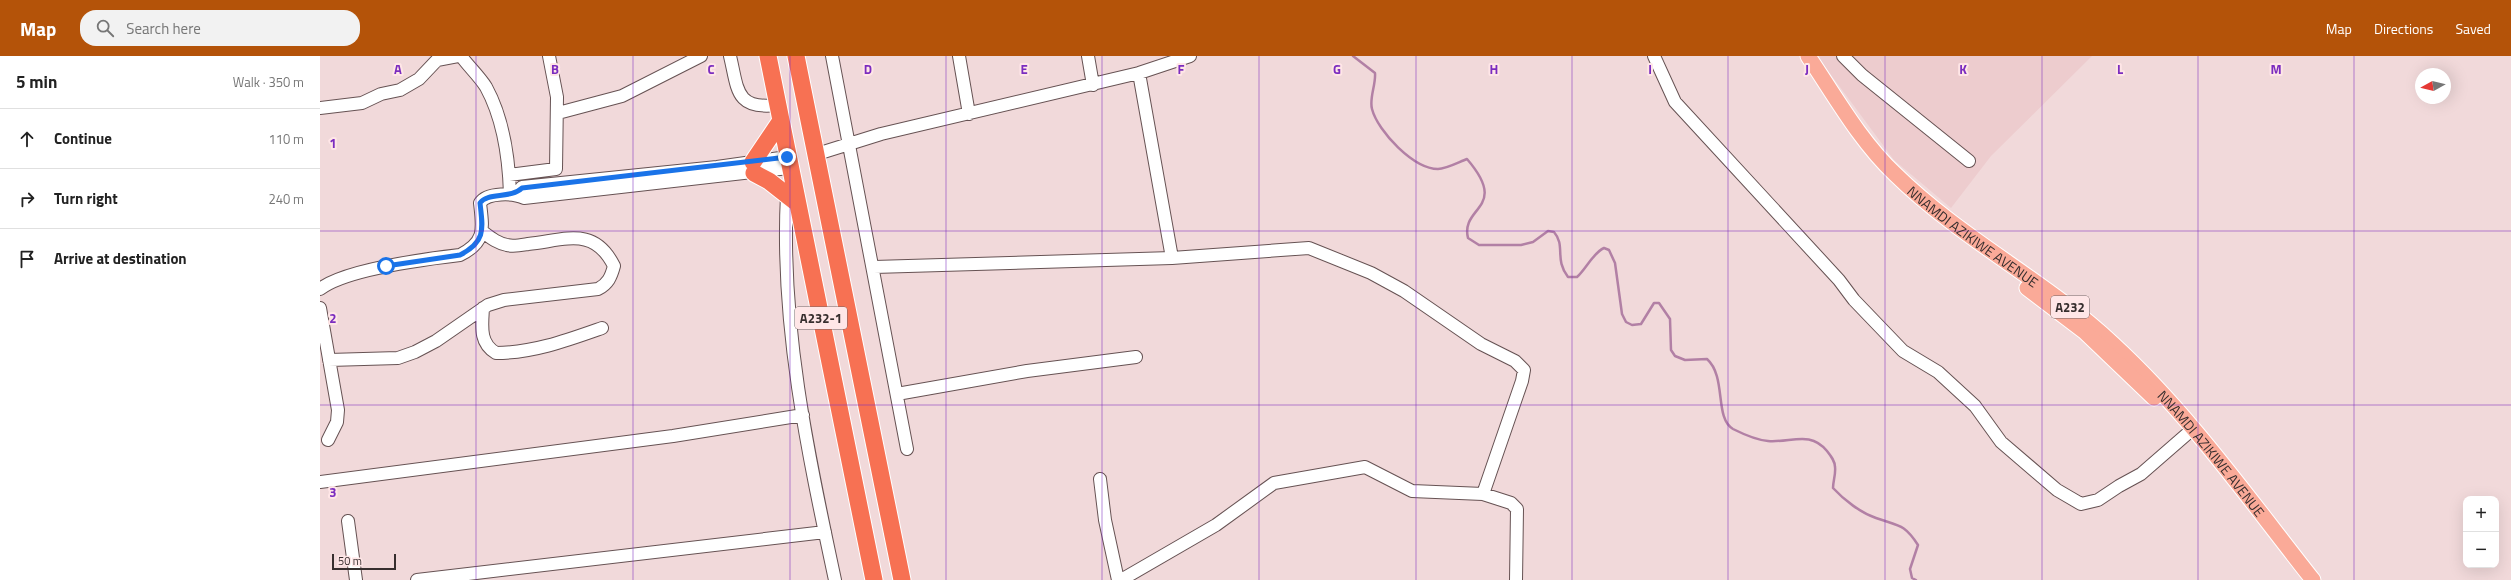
<!DOCTYPE html>
<html lang="en">
<head>
<meta charset="utf-8">
<style>
  body { margin:0; font-family:"Titillium Web",sans-serif; background:#f2f2f2; color:#222 }
  .controls { position:absolute; right:12px; bottom:12px; display:grid; overflow:hidden; border-radius:8px; box-shadow:0 4px 16px #0002 }
  .controls button { width:36px; height:36px; display:grid; place-items:center; padding:0; border:0; border-bottom:1px solid #e0e0e0; background:#fff; color:#222; font:20px sans-serif }
  .compass { position:absolute; left:2095px; top:12px; width:36px; height:36px; border-radius:50%; background:#fff; box-shadow:0 4px 16px #0002; rotate:262deg }
  .scale { position:absolute; left:12px; bottom:10px; width:64px; box-sizing:border-box; padding-left:4px; border:2px solid #372e2e; border-top:0; font-size:11px; line-height:14px; white-space:nowrap; color:#372e2e; -webkit-text-stroke:3px #ffe6e7; paint-order:stroke }
  .stop { position:absolute; width:12px; height:12px; margin:-9px; border:3px solid #1a73e8; border-radius:50%; background:#fff }
  .stop.end { background:#1a73e8; border-color:#fff; box-shadow:0 1px 4px #0008 }
  .list { margin:0; padding:0; list-style:none }
  h2 { display:flex; justify-content:space-between; align-items:center; height:52px; margin:0; padding:0 16px; font-size:17px }
  h2 small { font-size:13px; font-weight:400; color:#767676 }
  .list li { display:grid; grid-template-columns:26px 1fr auto; gap:12px; align-items:center; box-sizing:border-box; height:60px; padding:0 16px; border-top:1px solid #e0e0e0 }
  .list b { display:block; font-size:15px; white-space:nowrap }
  .list em { font-size:13px; font-style:normal; color:#767676 }
  .icon { flex:none; width:22px; height:22px; fill:none; stroke:currentColor; stroke-width:2; stroke-linecap:round; stroke-linejoin:round }
  .map { position:relative; flex:none; width:2191px; height:524px; overflow:hidden }
  header { display:flex; align-items:center; gap:24px; box-sizing:border-box; height:56px; padding:0 20px; background:#b45309; color:#fff }
  header strong { font-size:19px }
  nav { display:flex; gap:22px; margin-inline-start:auto; font-size:14px }
  .search { width:280px; height:36px; background:#f2f2f2; display:flex; align-items:center; gap:10px; box-sizing:border-box; padding:0 14px; border-radius:16px; color:#767676; font-size:15px }
  main { display:flex }
  aside { flex:1; background:#fff }
  .map>svg:first-child { display:block }
</style>
</head>
<body>
<header>
<strong>Map</strong>
<div class="search"><svg class="icon" aria-label="search" viewBox="0 0 24 24"><circle cx="10" cy="10" r="6"/><path d="M15 15l6 6"/></svg>Search here</div>
<nav><a>Map</a><a>Directions</a><a>Saved</a></nav>
</header>
<main>
<aside>
<h2>5 min<small>Walk · 350 m</small></h2>
<ul class="list">
<li><svg class="icon" aria-label="ahead" viewBox="0 0 24 24"><path d="M12 20V5M6 11l6-6 6 6"/></svg><div><b>Continue</b></div><em>110 m</em></li>
<li><svg class="icon" aria-label="right" viewBox="0 0 24 24"><path d="M7 20v-9h11M14 6l5 5-5 5"/></svg><div><b>Turn right</b></div><em>240 m</em></li>
<li><svg class="icon" aria-label="arrive" viewBox="0 0 24 24"><path d="M6 21V4h12l-3 4 3 4H6"/></svg><div><b>Arrive at destination</b></div></li>
</ul>
</aside>
<div class="map">
<svg width="2191" height="524" viewBox="0 0 2191 524">
  <rect width="100%" height="100%" fill="#f1d9da"/>
  <!-- built -->
  <path fill="#edccce" d="M1497,0h275l-101,100 -40,52 -57,-48z"/>
  <g fill="none" stroke-linecap="round" stroke-linejoin="round">
    <!-- stream -->
    <path stroke="#b280a5" stroke-width="2.5" d="M1033,0l22,17c1,12 -6,25 -3,36 6,23 42,60 66,60 8,0 21,-7 29,-10 43,50 -7,47 1,79l11,7h42l12,-3 15,-11 6,1c12,14 0,27 14,45h9c9,-8 16,-24 27,-29l5,2 6,13 7,51 4,8 6,3 9,-1 13,-21h5l11,16 1,31 4,6 10,4 22,-1c20,18 7,59 26,70 10,5 23,11 35,12 23,2 42,-11 59,10 4,5 8,10 8,16 1,7 -2,14 -2,21 11,12 28,25 43,30 22,8 28,5 42,27l-8,24 2,9 4,2"/>
    <!-- minor casing -->
    <g stroke="#665253" stroke-width="14">
      <path id="minor" d="M141,0c8,11 18,20 25,31 17,31 23,73 24,107
        M410,0c8,33 5,54 47,49
        M512,0l75,393
        M639,0l10,58
        M768,0l5,29
        M1334,0l21,46 164,178 15,20 49,51 35,21 37,34 26,36 56,48 24,14 17,-4 21,-14 22,-12 46,-40
        M1523,0l19,19 107,86
        M819,17l33,185
        M0,52l42,-5 19,-9 19,-4 19,-11 18,-19 21,-4
        M238,57l64,-17 79,-40
        M497,98l64,-20 258,-61 51,-17
        M189,119l47,-6 1,-72 -8,-41
        M196,138l6,-7 195,-20 70,-10
        M467,139c-7,129 21,259 48,385
        M554,211l298,-9 137,-10 62,25 33,18 77,53 34,17 9,9 -2,11 -39,113
        M0,233c26,-20 106,-30 140,-34 26,-13 23,-26 20,-52 7,-11 34,-10 44,-5l265,-30
        M0,252l18,102 -1,12 -9,18
        M163,252c-1,18 -4,35 13,45 37,0 72,-13 106,-25
        M9,304l69,-2 17,-6 21,-11 52,-36 16,-5 94,-11c10,-5 13,-12 16,-23 -20,-40 -48,-26 -86,-22 -6,1 -15,3 -21,1 -10,-2 -16,-7 -24,-13
        M577,338l130,-23 109,-14
        M780,423l5,41 13,60
        M0,426l353,-46 130,-21
        M28,465l8,59
        M97,524l408,-48
        M801,524l95,-55 58,-42 91,-16 47,24 71,3 28,9 6,6 -1,71"/>
    </g>
    <!-- major casing -->
    <g stroke="#fff" stroke-width="17">
      <g id="major">
        <path id="s1" d="M1488,0c27,40 52,85 87,118 66,65 151,107 218,170 76,70 136,155 200,236"/>
        <path d="M1707,232l58,44 69,66"/>
      </g>
    </g>
    <!-- highway casing -->
    <g stroke="#fff" stroke-width="19">
      <path id="highway" d="M448,0l106,524
        M476,0l106,524
        M433,106l27,-40
        M434,117l15,8 28,22"/>
    </g>
    <!-- minor -->
    <use href="#minor" stroke="#fff" stroke-width="12"/>
    <!-- major -->
    <use href="#major" stroke="#faaa98" stroke-width="15"/>
    <!-- highway -->
    <use href="#highway" stroke="#f77153" stroke-width="17"/>
  </g>
  <g fill="none" stroke-linecap="round" stroke-linejoin="round">
    <!-- route -->
    <path stroke="#1a73e8" stroke-width="5" d="M66,210l74,-11c26,-13 23,-26 20,-52 7,-11 31,-4 42,-15l265,-31"/>
  </g>
  <!-- grid -->
  <path fill="none" stroke="#7b2cbf" stroke-width="1" stroke-opacity="0.55" d="M156,0v524M313,0v524M470,0v524M626,0v524M782,0v524M939,0v524M1096,0v524M1252,0v524M1408,0v524M1565,0v524M1722,0v524M1878,0v524M2034,0v524M0,175h2191M0,349h2191"/>
  <g text-anchor="middle" dominant-baseline="central" stroke-width="4" stroke-linejoin="round" paint-order="stroke">
    <!-- shield labels -->
    <g fill="#ffe6e7" stroke="#736566" stroke-width="1">
      <rect x="1731" y="240" width="38" height="22" rx="3"/>
      <rect x="475" y="251" width="52" height="22" rx="3"/>
    </g>
    <g font-size="13" font-weight="bold" fill="#372e2e">
      <text x="1750" y="251">A232</text>
      <text x="501" y="262">A232-1</text>
    </g>
    <!-- street labels -->
    <g font-size="14" fill="#372e2e" stroke="#ffe6e7">
      <text stroke="none"><textPath href="#s1" startOffset="247">NNAMDI AZIKIWE AVENUE</textPath></text>
      <text stroke="none"><textPath href="#s1" startOffset="571">NNAMDI AZIKIWE AVENUE</textPath></text>
    </g>
  </g>
  <g font-size="13" text-anchor="middle" font-weight="bold" fill="#7b2cbf" stroke="#ffe6e7" stroke-width="4" stroke-linejoin="round" paint-order="stroke">
    <text x="78" y="18">A</text>
    <text x="235" y="18">B</text>
    <text x="391" y="18">C</text>
    <text x="548" y="18">D</text>
    <text x="704" y="18">E</text>
    <text x="861" y="18">F</text>
    <text x="1017" y="18">G</text>
    <text x="1174" y="18">H</text>
    <text x="1330" y="18">I</text>
    <text x="1487" y="18">J</text>
    <text x="1643" y="18">K</text>
    <text x="1800" y="18">L</text>
    <text x="1956" y="18">M</text>
    <text x="13" y="92">1</text>
    <text x="13" y="267">2</text>
    <text x="13" y="441">3</text>
  </g>
</svg>
<div class="controls">
<button>+</button>
<button>−</button>
</div>
<svg class="compass" viewBox="-18 -18 36 36"><path d="M0-13l5 13h-10z" fill="#e53935"/><path d="M0 13l5-13h-10z" fill="#767676"/></svg>
<div class="scale">50 m</div>
<div class="stop" style="left:66px;top:210px"></div>
<div class="stop end" style="left:467px;top:101px"></div>
</div>
</main>
</body>
</html>
